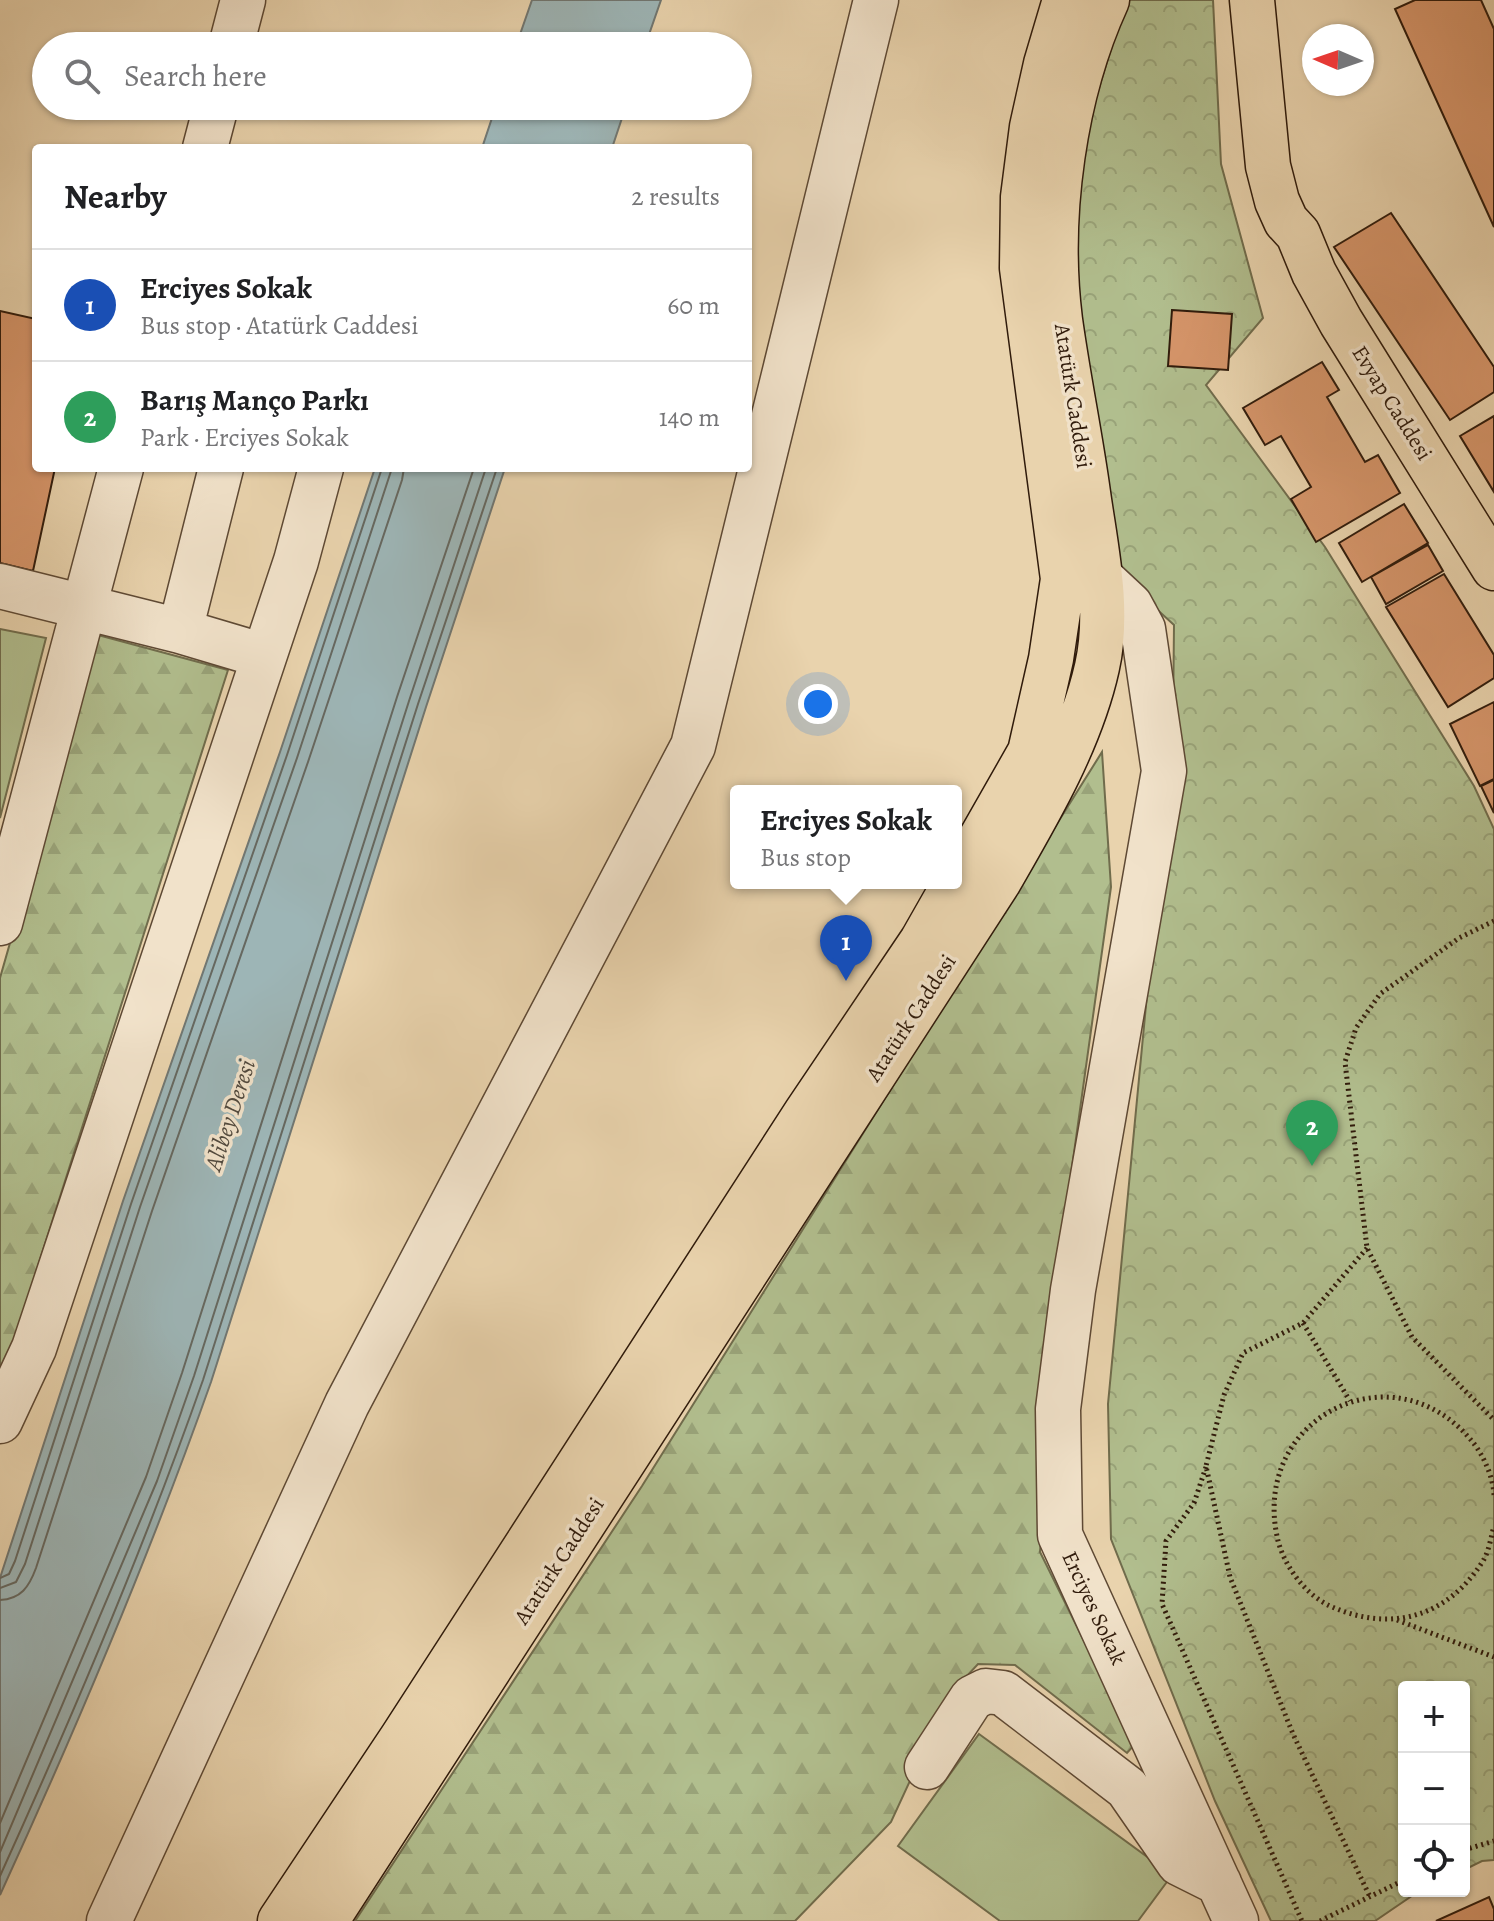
<!DOCTYPE html>
<html lang="en">
<head>
<meta charset="utf-8">
<style>
  body { margin:0; font-family:Alegreya,serif; background:#f6f6f6; color:#202124 }
  .controls { position:absolute; right:24px; bottom:24px; display:grid; overflow:hidden; border-radius:8px; box-shadow:0 2px 6px #0004 }
  .controls button { width:72px; height:72px; display:grid; place-items:center; padding:0; border:0; border-bottom:2px solid #e0e0e0; background:#fff; color:#202124; font:40px sans-serif }
  .compass { position:absolute; left:1302px; top:24px; width:72px; height:72px; border-radius:50%; background:#fff; box-shadow:0 2px 6px #0004; rotate:272deg }
  .you { position:absolute; left:818px; top:704px; width:28px; height:28px; margin:-20px; border:6px solid #fff; border-radius:50%; background:#1a73e8; box-shadow:0 0 0 12px #1a73e833 }
  .badge { display:grid; place-items:center; width:52px; height:52px; border-radius:50%; background:#ea580c; color:#fff; font-size:26px; font-weight:700 }
  .pin { position:absolute; translate:-50% -66px; filter:drop-shadow(0 2px 4px #0008) }
  .pin::after { content:''; position:absolute; top:42px; width:28px; height:24px; background:inherit; clip-path:polygon(0 0,100% 0,50% 100%) }
  .popup { position:absolute; left:730px; top:785px; width:232px; height:104px; box-sizing:border-box; display:grid; place-content:center; border-radius:8px; background:#fff; filter:drop-shadow(0 2px 6px #0005); font-size:26px; white-space:nowrap; color:#757577 }
  .popup b { font-size:30px; color:#202124 }
  .popup::after { content:''; position:absolute; left:50%; top:100%; margin-left:-16px; border:16px solid transparent; border-top-color:#fff }
  .list { margin:0; padding:0; list-style:none }
  h2 { display:flex; justify-content:space-between; align-items:center; height:104px; margin:0; padding:0 32px; font-size:34px }
  h2 small { font-size:26px; font-weight:400; color:#757577 }
  .list li { display:grid; grid-template-columns:52px 1fr auto; gap:24px; align-items:center; box-sizing:border-box; height:112px; padding:0 32px; border-top:2px solid #e0e0e0 }
  .list b { display:block; font-size:30px; white-space:nowrap }
  .list p { margin:0; font-size:26px; white-space:nowrap; color:#757577 }
  .list em { font-size:26px; font-style:normal; color:#757577 }
  .icon { flex:none; width:44px; height:44px; fill:none; stroke:currentColor; stroke-width:2; stroke-linecap:round; stroke-linejoin:round }
  .map { position:relative; flex:none; width:1494px; height:1921px; overflow:hidden }
  .search { position:absolute; background:#fff; box-shadow:0 2px 6px #0004; left:32px; top:32px; width:720px; height:88px; display:flex; align-items:center; gap:20px; box-sizing:border-box; padding:0 28px; border-radius:44px; color:#757577; font-size:30px }
  .panel { position:absolute; background:#fff; box-shadow:0 2px 6px #0004; left:32px; top:144px; width:720px; height:328px; border-radius:8px }
  .map>svg:first-child { display:block }
</style>
</head>
<body>
<div class="map">
<svg width="1494" height="1921" viewBox="0 0 1494 1921">
  <defs>
    <pattern id="forest-firs" width="22" height="20" patternUnits="userSpaceOnUse" patternTransform="scale(2)"><rect width="22" height="20" fill="#b1be8e"/><path d="M5 1l3.5 6h-7zM16 11l3.5 6h-7z" fill="#99a379"/></pattern>
    <pattern id="park-crowns" width="20" height="18" patternUnits="userSpaceOnUse" patternTransform="scale(2)"><rect width="20" height="18" fill="#b1be8e"/><path d="M2 6a3 3 0 1 1 6 0M12 15a3 3 0 1 1 6 0" fill="none" stroke="#99a379"/></pattern>
  </defs>
  <rect width="100%" height="100%" fill="#e9d3ad"/>
  <filter id="stains"><feTurbulence type="fractalNoise" baseFrequency=".0025" numOctaves="4"/><feColorMatrix values="0 0 0 0 .2 0 0 0 0 .09 0 0 0 0 .02 0 0 0 .5 -.17"/></filter>
  <radialGradient id="worn" r=".72"><stop offset=".6" stop-color="#630" stop-opacity="0"/><stop offset="1" stop-color="#630" stop-opacity=".3"/></radialGradient>
  <!-- grass -->
  <path fill="#b1be8e" stroke="#706c4c" stroke-width="2" d="M0,629l46,9 -46,180z
    M979,1734l193,141 -34,46h-138l-102,-75z"/>
  <!-- forest -->
  <path fill="url(#forest-firs)" stroke="#706c4c" stroke-width="2" d="M98,635l130,35 -221,693 -7,13v-398z
    M1102,752l9,135 -45,323 -26,342 95,192 -8,9 -112,-88 -37,-1 -28,30 -59,128 -96,99h-440l287,-435z"/>
  <!-- park -->
  <path fill="url(#park-crowns)" stroke="#706c4c" stroke-width="2" d="M1126,0h87l8,164 42,154 -57,67 119,162 149,239 20,43v1031l-12,1 -18,9v-183h-60v204h15l-44,30h-104l-56,-120 -104,-262 -3,-135 65,-682 1,-97 -58,-53 -48,-261 3,-132z"/>
  <!-- water -->
  <path fill="#9db5b6" stroke="#717772" stroke-width="2" d="M532,0h129l-16,46h-129z
    M496,106h130l-14,42h-130z
    M375,468h130l-79,239 -215,675c-62,175 -134,345 -211,513v-317l123,-377 157,-449z"/>
  <g fill="none" stroke-linecap="round" stroke-linejoin="round">
    <!-- shore -->
    <path stroke="#666860" stroke-width="2" d="M0,1578l9,-4 6,-13 116,-357 156,-449 95,-287
      M0,1588l16,-6 9,-18 115,-357 157,-449 95,-290
      M0,1600c21,-1 29,-13 36,-32l116,-357 156,-449 94,-282 2,-12
      M0,1823l146,-346 36,-104 215,-676 77,-229
      M0,1852l157,-371 37,-105 215,-675 77,-233
      M0,1876c74,-163 144,-328 203,-496l215,-676 79,-236"/>
  </g>
  <!-- building -->
  <path fill="#d6956a" stroke="#301b0b" stroke-width="2" d="M1415,0h66l13,29v198l-99,-218z
    M1391,213l103,154v25l-44,28 -116,-173z
    M1172,310l60,4 -4,56 -60,-4z
    M0,311l36,8v149h19l-22,103 -33,-8z
    M1322,362l17,28 -12,7 38,65 13,-7 22,38 -84,49 -25,-43 20,-12 -30,-51 -16,9 -22,-37z
    M1494,416v76l-34,-56z
    M1404,504l24,39 -66,39 -23,-39z
    M1428,545l15,26 -57,33 -15,-27z
    M1444,574l50,81v23l-46,29 -62,-100z
    M1494,702v77l-14,7 -30,-62z
    M1494,780v33l-13,-27z
    M1489,1897l5,12v12h-58z"/>
  <g fill="none" stroke-linecap="round" stroke-linejoin="round">
    <!-- minor casing -->
    <g stroke="#5e4934" stroke-width="47">
      <path id="minor" d="M231,46l12,-46
        M205,148l11,-42
        M1101,578l29,27 13,24 21,142 -91,519 -15,119 2,126 176,386
        M0,586l180,45 84,25
        M180,631l41,-163
        M0,923l121,-455
        M0,1421l34,-73 262,-787 25,-93
        M927,1767l45,-69 14,-7 17,2 124,95 52,75 40,20
        M109,1921l238,-517 346,-658 183,-746"/>
    </g>
    <!-- major casing -->
    <g stroke="#301b0b" stroke-width="47">
      <path id="major" d="M1252,0l16,166 9,35 9,20 12,13 16,39 27,49 153,246
        M956,882l74,-130 21,-93 12,-80 -41,-311 1,-71 9,-70 14,-63 19,-64
        M280,1921l122,-183 404,-625 116,-172 33,-58
        M326,1921l673,-1040c38,-66 81,-138 98,-214 13,-57 -1,-117 -9,-174 -8,-58 -20,-115 -28,-173 -13,-104 4,-226 47,-320"/>
    </g>
    <!-- path -->
    <path stroke="#301b0b" stroke-width="5" stroke-dasharray="2 4" stroke-linecap="butt" d="M1494,921l-35,17 -79,56 -24,34 -11,34 22,186 45,89 82,83
      M1367,1248l-64,75 -60,30 -19,42 -18,71 24,111 63,157 77,163
      M1303,1323l47,78
      M1206,1467l-12,36 -28,38 -4,63 140,317
      M1494,1495c-1,-19 -11,-41 -23,-55 -78,-93 -219,-23 -194,96 5,27 27,58 53,70 60,27 117,12 153,-45 6,-10 8,-24 11,-35
      M1397,1620l97,37
      M1464,1850l30,-9
      M1320,1921l84,-41"/>
    <!-- minor -->
    <use href="#minor" stroke="#f1e2ca" stroke-width="44"/>
    <!-- major -->
    <use href="#major" stroke="#e9d3ad" stroke-width="44"/>
  </g>
  <g text-anchor="middle" dominant-baseline="central" stroke-width="7" stroke-linejoin="round" paint-order="stroke">
    <!-- street labels -->
    <g font-size="22" fill="#301b0b" stroke="#f1e2ca">
      <text transform="translate(1073 396) rotate(81)">Atatürk Caddesi</text>
      <text transform="translate(1392 403) rotate(58)">Evyap Caddesi</text>
      <text transform="translate(911 1018) rotate(-57)">Atatürk Caddesi</text>
      <text transform="translate(559 1561) rotate(-57)">Atatürk Caddesi</text>
      <text transform="translate(1094 1608) rotate(65)">Erciyes Sokak</text>
    </g>
    <!-- water labels -->
    <g font-size="24" font-style="italic" fill="#51493e" stroke="#f1e2ca">
      <text transform="translate(230 1115) rotate(-72)">Alibey Deresi</text>
    </g>
  </g>
  <rect width="100%" height="100%" filter="url(#stains)"/>
  <rect width="100%" height="100%" fill="url(#worn)"/>
</svg>
<div class="controls">
<button>+</button>
<button>−</button>
<button><svg class="icon" aria-label="locate" viewBox="0 0 24 24"><circle cx="12" cy="12" r="6"/><path d="M12 2v4M12 18v4M2 12h4M18 12h4"/></svg></button>
</div>
<svg class="compass" viewBox="-18 -18 36 36"><path d="M0-13l5 13h-10z" fill="#e53935"/><path d="M0 13l5-13h-10z" fill="#757577"/></svg>
<div class="you"></div>
<div class="pin badge" style="left:846px;top:981px;background:#1a4fb4">1</div>
<div class="popup"><b>Erciyes Sokak</b>Bus stop</div>
<div class="pin badge" style="left:1312px;top:1166px;background:#2e9e5b">2</div>
<div class="search"><svg class="icon" aria-label="search" viewBox="0 0 24 24"><circle cx="10" cy="10" r="6"/><path d="M15 15l6 6"/></svg>Search here</div>
<section class="panel">
<h2>Nearby<small>2 results</small></h2>
<ul class="list">
<li><span class="badge" style="background:#1a4fb4">1</span><div><b>Erciyes Sokak</b><p>Bus stop · Atatürk Caddesi</p></div><em>60 m</em></li>
<li><span class="badge" style="background:#2e9e5b">2</span><div><b>Barış Manço Parkı</b><p>Park · Erciyes Sokak</p></div><em>140 m</em></li>
</ul>
</section>
</div>
</body>
</html>
